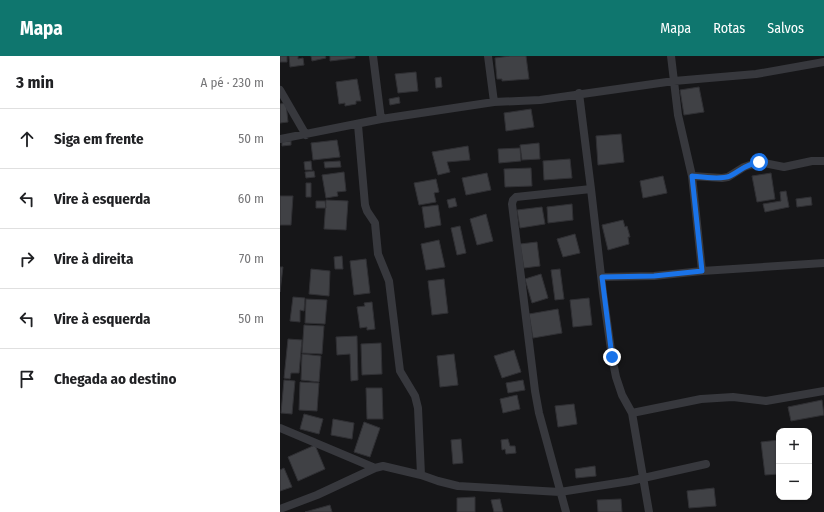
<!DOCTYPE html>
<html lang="pt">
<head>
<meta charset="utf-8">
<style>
  body { margin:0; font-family:"Fira Sans Condensed",sans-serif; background:#f6f6f6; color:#202124 }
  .controls { position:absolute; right:12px; bottom:12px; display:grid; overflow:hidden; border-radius:8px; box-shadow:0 1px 3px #0004 }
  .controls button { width:36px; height:36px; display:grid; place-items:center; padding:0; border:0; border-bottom:1px solid #e0e0e0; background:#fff; color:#202124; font:20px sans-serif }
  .stop { position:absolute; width:12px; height:12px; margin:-9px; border:3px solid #1a73e8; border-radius:50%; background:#fff }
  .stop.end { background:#1a73e8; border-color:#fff; box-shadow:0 1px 4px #0008 }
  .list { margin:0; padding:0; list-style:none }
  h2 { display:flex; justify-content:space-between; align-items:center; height:52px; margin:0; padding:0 16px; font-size:17px }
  h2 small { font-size:13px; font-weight:400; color:#757577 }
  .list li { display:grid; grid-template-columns:26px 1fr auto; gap:12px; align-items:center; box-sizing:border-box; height:60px; padding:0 16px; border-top:1px solid #e0e0e0 }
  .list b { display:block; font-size:15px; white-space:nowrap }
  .list em { font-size:13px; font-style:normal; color:#757577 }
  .icon { flex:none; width:22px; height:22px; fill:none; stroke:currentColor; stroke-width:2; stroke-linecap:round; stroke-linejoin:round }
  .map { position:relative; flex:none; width:544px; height:456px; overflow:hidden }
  header { display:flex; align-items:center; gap:24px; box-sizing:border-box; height:56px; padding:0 20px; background:#0f766e; color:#fff }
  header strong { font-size:19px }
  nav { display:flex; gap:22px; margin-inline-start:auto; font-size:14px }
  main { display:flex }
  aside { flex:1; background:#fff }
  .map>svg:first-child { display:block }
</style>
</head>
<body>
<header>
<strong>Mapa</strong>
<nav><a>Mapa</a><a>Rotas</a><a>Salvos</a></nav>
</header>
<main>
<aside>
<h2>3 min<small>A pé · 230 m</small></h2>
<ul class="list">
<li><svg class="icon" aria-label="ahead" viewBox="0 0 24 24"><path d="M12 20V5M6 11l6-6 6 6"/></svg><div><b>Siga em frente</b></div><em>50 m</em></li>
<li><svg class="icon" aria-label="left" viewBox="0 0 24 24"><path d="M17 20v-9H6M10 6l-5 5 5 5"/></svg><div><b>Vire à esquerda</b></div><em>60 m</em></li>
<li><svg class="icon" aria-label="right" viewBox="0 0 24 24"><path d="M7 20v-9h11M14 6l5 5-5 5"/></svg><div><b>Vire à direita</b></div><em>70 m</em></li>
<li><svg class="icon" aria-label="left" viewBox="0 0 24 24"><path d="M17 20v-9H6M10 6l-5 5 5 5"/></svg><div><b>Vire à esquerda</b></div><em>50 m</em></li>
<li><svg class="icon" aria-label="arrive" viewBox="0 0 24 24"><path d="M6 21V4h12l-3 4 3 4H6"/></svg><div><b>Chegada ao destino</b></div></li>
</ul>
</aside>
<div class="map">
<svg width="544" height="456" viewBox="0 0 544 456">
  <rect width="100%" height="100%" fill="#161618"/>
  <!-- building -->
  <path fill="#404145" stroke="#303034" d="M0,0h7v6h-7z
    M9,0h9v3l5,-1 1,7 -14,2z
    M31,0h14l1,2 -14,3z
    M50,0h25v2l-25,3z
    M230,0h16l3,23 -27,2v-2h-5l-2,-21z
    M136,16l2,19 -20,2 -3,-19z
    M161,21l1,10 -6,1 -1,-10z
    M77,23l4,22h-5v3l-11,2v-3l-6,1 -3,-22z
    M419,31l5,25 -20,3 -4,-25z
    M119,41l1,6 -10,2 -1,-6z
    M6,47l2,19 -8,1v-19z
    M251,53l3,18 -28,4 -2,-18z
    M341,78l3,28 -26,3 -2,-29z
    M57,84l3,17 -27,3 -2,-17z
    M11,85v4l-9,1v-4z
    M259,87l1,16 -18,1 -2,-15z
    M188,90l2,14 -23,2 3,10 -12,3 -6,-23z
    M240,92l1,13 -22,2 -1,-14z
    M290,103l2,19 -28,2 -1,-19z
    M31,105l1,9h-7l-1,-8z
    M60,105l1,6 -16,1 -1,-6z
    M251,112l1,18 -27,1 -1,-18z
    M34,115l1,6 -9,1 -1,-6z
    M64,116l2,19 -9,1 1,4 -12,2 -4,-23z
    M207,117l4,17 -25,5 -4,-17z
    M491,117l4,26 -18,3 -5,-26z
    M383,120l4,17 -24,5 -3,-17z
    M156,123l3,13 -5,1 2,9 -17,3 -5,-22z
    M26,127h5v14h-5z
    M506,135l3,16 -24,5 -2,-8 18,-3 -1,-9z
    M0,140h13l-2,29h-11z
    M531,141l1,8 -15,2 -1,-8z
    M175,142l2,8 -8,2 -2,-8z
    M46,144l22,1 -2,29 -22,-1z
    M36,145h9l1,7h-10z
    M292,148l1,16 -25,3 -1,-16z
    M158,149l3,20 -16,3 -3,-21z
    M262,151l3,17 -25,4 -3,-18z
    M206,158l7,27 -16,4 -7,-26z
    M343,164l2,7 2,-1 3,11h-2l1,7 -21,6 -6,-25z
    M180,170l6,27 -9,2 -6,-27z
    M295,178l5,19 -17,4 -6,-18z
    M159,184l6,27 -19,3 -5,-26z
    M257,186l3,24 -16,2 -4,-24z
    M62,200l1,13h-8l-1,-12z
    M86,203l4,34 -16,2 -4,-34z
    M0,211h3l-3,25z
    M31,213l19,2 -1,25 -20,-2z
    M280,213l4,30 -9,1 -4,-30z
    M261,218l7,24 -16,5 -7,-24z
    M164,223l4,34 -16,2 -4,-34z
    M13,241l12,1 -1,13 -4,-1v12l-10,-1z
    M309,242l3,27 -19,2 -3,-27z
    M26,243l21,1 -2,24 -20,-1z
    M92,246l3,27 -8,1v-3l-7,1 -3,-21 8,-1 -1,-3z
    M278,253l4,24 -29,5 -4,-24z
    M24,269l20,1 -2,28 -20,-1z
    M77,280l1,44 -7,1 -1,-27 -13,1 -1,-18z
    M8,283l14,1 -3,33h-8l-1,6 -6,-1z
    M101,287l1,31 -20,1 -1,-31z
    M234,294l7,22 -19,6 -8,-22z
    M22,298l19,2 -2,26 -18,-2z
    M174,298l4,31 -18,2 -3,-31z
    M4,324l11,1 -3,33 -11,-1z
    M243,324l2,10 -17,3 -2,-10z
    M20,326l19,1 -2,28 -18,-1z
    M86,332h16l1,31h-16z
    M237,339l3,14 -17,4 -3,-14z
    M542,344l2,15 -33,6 -3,-14z
    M294,348l3,20 -19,3 -3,-21z
    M24,358l19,5 -4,15 -19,-5z
    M53,363l21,4 -2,16 -21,-4z
    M84,366l16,6 -10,29 -16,-5z
    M181,383l2,24 -10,1 -2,-24z
    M228,383l2,7h5l1,7 -10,1 -1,-5 -3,1 -1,-10z
    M499,384v34l-14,1 -4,-33z
    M35,389l10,24 -27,12 -10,-24z
    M315,410l1,10 -20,2 -1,-9z
    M4,412l8,19 -12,4v-21z
    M434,432l2,18 -27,2 -2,-17z
    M195,441v15h-18v-14z
    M220,443l3,13h-9l-3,-12z
    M341,443l1,13h-24l-1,-12z
    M50,449l2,7h-27z"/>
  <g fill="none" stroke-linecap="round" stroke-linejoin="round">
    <!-- minor -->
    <path stroke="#37383d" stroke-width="8" d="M93,0l8,63
      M208,0l6,46
      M391,0l7,59 14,61 10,95
      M0,34l26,45
      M299,37l12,96 12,104 9,64 4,20 6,18 10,18 17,99
      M78,69l7,80 2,6 8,12 3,31 11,27 11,90 15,25 3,12 3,67 17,6 20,5 102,6 70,-11 76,-17
      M0,83l101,-20 113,-17 46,-2 134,-19 82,-7 68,-12
      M412,120l30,2 6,-1 16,-10 15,-5 25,5 28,-6h12
      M322,221l52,-1 48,-5 122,-8
      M352,357l69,-14 32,-2 33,4 58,-10
      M0,372l95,40
      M0,453l37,-14 58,-27 8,-2 38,9
      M286,456l-27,-99 -4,-22 -23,-187 1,-4 3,-3 75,-8"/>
  </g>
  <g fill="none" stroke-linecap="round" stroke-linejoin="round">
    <!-- route -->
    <path stroke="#1a73e8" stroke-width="5" d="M332,301l-10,-80 52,-1 48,-5 -10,-95c10,1 29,4 38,0 12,-6 14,-11 29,-14"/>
  </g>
</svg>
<div class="controls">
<button>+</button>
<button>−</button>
</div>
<div class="stop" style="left:479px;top:106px"></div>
<div class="stop end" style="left:332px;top:301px"></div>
</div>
</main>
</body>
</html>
